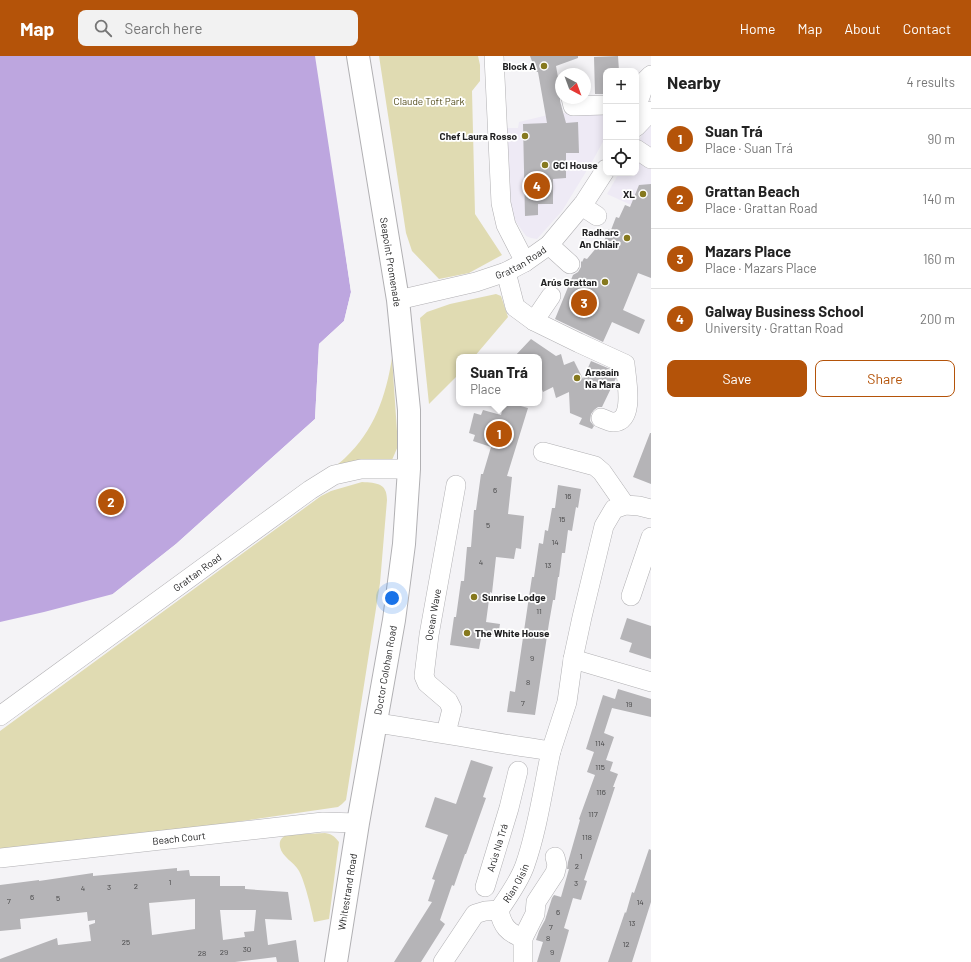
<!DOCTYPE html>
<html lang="en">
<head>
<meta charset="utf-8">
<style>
  body { margin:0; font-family:Barlow,sans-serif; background:#f2f2f2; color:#222 }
  .controls { position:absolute; right:12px; top:12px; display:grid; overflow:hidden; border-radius:8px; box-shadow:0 2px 10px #0003 }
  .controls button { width:36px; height:36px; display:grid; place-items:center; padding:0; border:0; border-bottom:1px solid #e0e0e0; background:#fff; color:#222; font:20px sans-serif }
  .compass { position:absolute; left:555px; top:12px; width:36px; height:36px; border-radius:50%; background:#fff; box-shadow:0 2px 10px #0003; rotate:139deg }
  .you { position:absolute; left:392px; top:542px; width:14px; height:14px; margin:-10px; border:3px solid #fff; border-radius:50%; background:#1a73e8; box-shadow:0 0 0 6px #1a73e833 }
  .badge { display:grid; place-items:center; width:26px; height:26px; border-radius:50%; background:#b45309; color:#fff; font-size:13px; font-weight:700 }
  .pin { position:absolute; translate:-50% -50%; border:2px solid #fff; box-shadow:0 1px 4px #0006 }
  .popup { position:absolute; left:456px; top:298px; width:86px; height:52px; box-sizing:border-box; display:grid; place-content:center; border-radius:8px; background:#fff; filter:drop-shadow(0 1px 3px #0005); font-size:13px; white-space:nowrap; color:#767676 }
  .popup b { font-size:15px; color:#222 }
  .popup::after { content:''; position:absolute; left:50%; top:100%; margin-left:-8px; border:8px solid transparent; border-top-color:#fff }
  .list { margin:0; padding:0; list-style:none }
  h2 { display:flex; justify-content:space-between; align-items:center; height:52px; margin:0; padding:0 16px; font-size:17px }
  h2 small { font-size:13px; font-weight:400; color:#767676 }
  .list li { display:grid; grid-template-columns:26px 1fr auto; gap:12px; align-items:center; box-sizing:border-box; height:60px; padding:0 16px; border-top:1px solid #e0e0e0 }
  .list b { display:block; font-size:15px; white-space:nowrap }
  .list p { margin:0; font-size:13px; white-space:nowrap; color:#767676 }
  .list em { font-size:13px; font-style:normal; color:#767676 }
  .actions { display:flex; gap:8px; padding:12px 16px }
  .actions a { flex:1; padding:9px 0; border:1px solid #b45309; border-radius:8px; text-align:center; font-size:14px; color:#b45309 }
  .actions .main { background:#b45309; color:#fff }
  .icon { flex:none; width:22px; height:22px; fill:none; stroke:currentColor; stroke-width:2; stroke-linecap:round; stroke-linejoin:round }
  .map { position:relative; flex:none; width:651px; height:906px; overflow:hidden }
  header { display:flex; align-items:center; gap:24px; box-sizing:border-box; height:56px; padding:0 20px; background:#b45309; color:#fff }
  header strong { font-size:19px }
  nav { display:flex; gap:22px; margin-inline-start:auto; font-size:14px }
  .search { width:280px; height:36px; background:#f2f2f2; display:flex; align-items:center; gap:10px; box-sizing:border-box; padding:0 14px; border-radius:8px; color:#767676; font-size:15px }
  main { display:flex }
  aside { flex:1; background:#fff }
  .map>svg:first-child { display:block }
</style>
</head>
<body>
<header>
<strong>Map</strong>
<div class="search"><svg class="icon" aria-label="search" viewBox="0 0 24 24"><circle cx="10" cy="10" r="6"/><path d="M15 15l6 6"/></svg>Search here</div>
<nav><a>Home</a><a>Map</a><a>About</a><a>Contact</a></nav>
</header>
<main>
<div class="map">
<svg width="651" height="906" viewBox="0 0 651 906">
  <rect width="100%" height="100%" fill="#f4f3f6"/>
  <!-- built -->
  <path fill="#eeeaf5" d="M606,55v25l-14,26 -30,49 -25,28 -6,-1 -5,-2 -15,-21 -4,-87h11l1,-6 33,-8z
    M651,69v89l-44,-20 12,-21h17v-29l8,-12z"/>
  <!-- green -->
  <path fill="#e0dbb2" d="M379,0h99l2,9v16l-8,10 3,123 27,41 -33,18 -30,6 -27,-28 -6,-18z
    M496,238l5,2 7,21 -34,40h-15v17l-30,30 -9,-86 7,-6 23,-8z
    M392,302l6,88 -6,14 -72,17c8,-6 18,-12 25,-19 29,-27 41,-62 47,-100z
    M362,426c15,1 25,1 25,18l-7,83 -34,217 -4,4 -4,3 -220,32 -118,12v-120l321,-235 10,-5z
    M325,777c7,1 9,3 14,9l-1,7 -9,70 -15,3c-3,-14 -9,-40 -15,-51 -5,-9 -17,-14 -19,-24 -1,-6 1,-9 6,-12z"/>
  <!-- water -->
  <path fill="#bda6df" d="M0,0h317l34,236 -7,29 -25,23 -4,75 -139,125 -63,50 -69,18 -44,10z"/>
  <!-- pier -->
  <path fill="#f4f3f6" d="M315,0h4l8,54 26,182 -7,30 -26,23 -3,75 -140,125 -62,50 -6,2 67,-53 139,-125 4,-75 25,-23 7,-29z"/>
  <!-- building -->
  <path fill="#b5b4b7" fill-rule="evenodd" d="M530,0h48v2l-22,8 5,28 -1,7 6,22 12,-1 1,31h-13v25l-13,1v25h-15v11l-13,1 -2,-92 24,-1 -9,-51h-2z
    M618,0l1,15h-13v23h-11l-1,-37z
    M651,128v94l-13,-5 -15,37 22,10 -6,14 -27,-12 -9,20 -48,-23 18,-44 5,-3 3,-5v-6l1,1 2,-4 3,1 10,-12 2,-6 5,1 4,-13 3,1 5,-13 3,1 6,-13 5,2 9,-22z
    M531,283l25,17 5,-2 3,11 10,-4 9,18 8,-18 24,10 1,7 -14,29h-4l-4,3 -3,4 -1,7 4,5 -2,3 -13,-5 3,-6 -12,-5 -1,-21 -13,6 -3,-11 -10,5 -2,-5 -2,-1v-29h-25z
    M504,347h6l18,5 -21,68 5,1 -4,37 16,2 -3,33 -5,-1 -2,11 -18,-2 -4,36 -2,-1 -4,30 14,2 -2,12 -16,-3 -3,16 -29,-4 4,-28h2l5,-36h3l3,-34h4l3,-37h2l5,-36h2l8,-27 -18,-6 2,-6 -6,-2 5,-20 7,2 2,-5 18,5z
    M650,377h1v51l-18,-7z
    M558,429l23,4 -3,19 -2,-1 -4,24 -4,-1 -3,23h-3l-3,24h-1l-3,23h-2l-4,23 -14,92 -28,-3 3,-21 5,1 15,-102 2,-13h2l5,-34 4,1 2,-14 3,1 4,-23h3z
    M627,562l24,8v33l-22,-7 3,-9 -12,-4z
    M618,633l33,10v18l-39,-9 -8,25 10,4 -8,23 7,2 -3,9 8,3 -5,13h2l-31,93 3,1 -6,19 -8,-2 -9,30 5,2 -9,32h-23l6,-20 -7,-2 3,-9 6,-11 7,-22 2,-3 7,2 8,-28h-2l1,-7 12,-42 -1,-1 16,-44 -8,-3 7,-20 -8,-3 17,-54 12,4z
    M471,704l22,7 -10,30 3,1 -20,56h-1l-11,32 -2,-1 -12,35 5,4 -24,38h-27l38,-60 -4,-1 7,-21 -3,-1 16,-44 -23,-8 10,-30 21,7z
    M649,793l2,1v52l-19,60h-24l17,-50 1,1 6,-21 2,1z
    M177,812v3l12,-1 1,6h30v10h25v3l43,3 4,28 -27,-1 3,26 28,-5 3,22h-22l-1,-5 -41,5h-235v-3l57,-21 1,7 33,-4 -2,-16 6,-2v-3l-7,1 -1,-9 -67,7 1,10 -21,2v-46l39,-5v1l54,-8v3zM195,843v30l-43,6 -3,-32zM220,854h36l-2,21 -10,1 1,5 -22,3z"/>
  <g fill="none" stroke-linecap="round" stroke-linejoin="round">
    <!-- minor casing -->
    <g stroke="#b1b0b3" stroke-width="20">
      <g id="minor">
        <path d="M494,0l7,147 5,22 19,37"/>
        <path d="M571,42l2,8 33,-1"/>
        <path d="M636,52l10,-28 5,-5"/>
        <path d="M636,71l15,-16"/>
        <path d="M636,93l15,10"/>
        <path d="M582,150l15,10"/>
        <path d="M549,189l21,19"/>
        <path d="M506,216l9,35 19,14 45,22 46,21c1,14 11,59 -12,58 -4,0 -8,-3 -12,-4"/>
        <path id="s1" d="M398,244l78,-18 30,-10 19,-10 24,-17 35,-42 22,-34"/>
        <path d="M534,265l17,-25"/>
        <path d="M543,396l52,14 7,6 23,33"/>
        <path d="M631,540l20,-59"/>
        <path d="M573,603l78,23"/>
        <path id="s2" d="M0,660l310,-226 24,-15 27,-6h48"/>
        <path d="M376,667c58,8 116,20 175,28l16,-49 6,-43 9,-42 22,-91 10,-17 11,-4 14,1 12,3"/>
        <path id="s3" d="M446,677l6,-24 -4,-8 -21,-18 -3,-7 5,-41 27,-150"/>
        <path id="s4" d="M0,802l323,-36 35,1"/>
        <path id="s5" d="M485,831l24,-79 9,-37"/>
        <path id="s6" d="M523,882c-15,-5 -21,-12 -24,-28 9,-13 21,-30 26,-45 13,-37 18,-77 26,-114"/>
        <path d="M443,906l32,-48 10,-3 14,-1"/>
        <path d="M523,906v-24l12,-24 1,-12 19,-29 2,-8 -2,-8"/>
      </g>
    </g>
    <!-- major casing -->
    <g stroke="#b1b0b3" stroke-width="24">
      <g id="major">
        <path id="s7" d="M336,906l22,-139 36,-203 10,-76 5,-75v-59l-11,-110 -40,-244"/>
      </g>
    </g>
    <!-- minor -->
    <use href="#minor" stroke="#fff" stroke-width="19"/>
    <!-- major -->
    <use href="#major" stroke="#fff" stroke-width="22"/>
  </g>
  <!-- markers -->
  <g fill="#86791e" stroke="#fff" stroke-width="1.5">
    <circle cx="544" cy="10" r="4"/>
    <circle cx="525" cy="80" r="4"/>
    <circle cx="545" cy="109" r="4"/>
    <circle cx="643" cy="138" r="4"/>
    <circle cx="627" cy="182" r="4"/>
    <circle cx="605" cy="226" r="4"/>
    <circle cx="577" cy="322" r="4"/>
    <circle cx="474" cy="541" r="4"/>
    <circle cx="467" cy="577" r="4"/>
  </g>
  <g text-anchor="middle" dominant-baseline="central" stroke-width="3.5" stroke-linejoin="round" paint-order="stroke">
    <!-- number labels -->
    <g font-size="8" fill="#464647">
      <text x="495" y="434">6</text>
      <text x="568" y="440">16</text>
      <text x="562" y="463">15</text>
      <text x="488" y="469">5</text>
      <text x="555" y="486">14</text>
      <text x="481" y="506">4</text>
      <text x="548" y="509">13</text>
      <text x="539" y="555">11</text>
      <text x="532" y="602">9</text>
      <text x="528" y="626">8</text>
      <text x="523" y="647">7</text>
      <text x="629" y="648">19</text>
      <text x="600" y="687">114</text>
      <text x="600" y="711">115</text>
      <text x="601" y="736">116</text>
      <text x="593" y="758">117</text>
      <text x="587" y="781">118</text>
      <text x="581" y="800">1</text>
      <text x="577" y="810">2</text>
      <text x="170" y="826">1</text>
      <text x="576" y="827">3</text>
      <text x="136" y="830">2</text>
      <text x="109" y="831">3</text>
      <text x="83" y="832">4</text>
      <text x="32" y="841">6</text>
      <text x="58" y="842">5</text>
      <text x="9" y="845">7</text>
      <text x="640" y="846">14</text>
      <text x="558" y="856">6</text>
      <text x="632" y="867">13</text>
      <text x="551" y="871">7</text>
      <text x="548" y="882">8</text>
      <text x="126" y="886">25</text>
      <text x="626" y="888">12</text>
      <text x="247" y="893">30</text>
      <text x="224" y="896">29</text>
      <text x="552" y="896">9</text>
      <text x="202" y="897">28</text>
    </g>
    <!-- poi labels -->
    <g font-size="10" font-weight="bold" fill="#212122" stroke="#fff" text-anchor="end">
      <text x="536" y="10">Block A</text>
      <text x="517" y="80">Chef Laura Rosso</text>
      <text x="553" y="109" text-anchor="start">GCI House</text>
      <text x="635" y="138">XL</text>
      <text x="619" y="176">Radharc<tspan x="619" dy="12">An Chlair</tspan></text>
      <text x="597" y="226">Arús Grattan</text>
      <text x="585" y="316" text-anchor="start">Arasain<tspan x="585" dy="12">Na Mara</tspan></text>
      <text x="482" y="541" text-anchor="start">Sunrise Lodge</text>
      <text x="475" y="577" text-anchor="start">The White House</text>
    </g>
    <!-- park labels -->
    <g font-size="10" fill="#524b1a" stroke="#fff">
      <text x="429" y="45">Claude Toft Park</text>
    </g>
    <!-- street labels -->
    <g font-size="10" fill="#212122" stroke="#fff">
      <text transform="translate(391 206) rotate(81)">Seapoint Promenade</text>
      <text stroke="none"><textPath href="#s1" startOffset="129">Grattan Road</textPath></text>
      <text stroke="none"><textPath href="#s2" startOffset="244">Grattan Road</textPath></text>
      <text stroke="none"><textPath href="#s3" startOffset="131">Ocean Wave</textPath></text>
      <text stroke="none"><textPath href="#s7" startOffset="296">Doctor Colohan Road</textPath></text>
      <text stroke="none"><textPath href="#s4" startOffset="180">Beach Court</textPath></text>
      <text stroke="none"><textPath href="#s5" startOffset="41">Arús Na Trá</textPath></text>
      <text stroke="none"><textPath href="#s6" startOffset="71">Rian Oisin</textPath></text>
      <text stroke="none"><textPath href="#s7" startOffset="71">Whitestrand Road</textPath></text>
    </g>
  </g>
</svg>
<div class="controls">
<button>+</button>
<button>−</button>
<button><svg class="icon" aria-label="locate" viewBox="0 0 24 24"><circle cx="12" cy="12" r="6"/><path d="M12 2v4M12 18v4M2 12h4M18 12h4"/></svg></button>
</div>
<svg class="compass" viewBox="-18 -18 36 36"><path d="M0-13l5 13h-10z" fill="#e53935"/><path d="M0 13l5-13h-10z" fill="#767676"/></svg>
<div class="you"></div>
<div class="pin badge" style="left:499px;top:378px">1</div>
<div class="popup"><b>Suan Trá</b>Place</div>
<div class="pin badge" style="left:111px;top:446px">2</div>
<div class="pin badge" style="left:584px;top:247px">3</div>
<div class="pin badge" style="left:537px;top:130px">4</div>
</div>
<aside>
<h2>Nearby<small>4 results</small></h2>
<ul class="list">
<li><span class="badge">1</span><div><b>Suan Trá</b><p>Place · Suan Trá</p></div><em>90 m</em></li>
<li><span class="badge">2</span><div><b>Grattan Beach</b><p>Place · Grattan Road</p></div><em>140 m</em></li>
<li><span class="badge">3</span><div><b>Mazars Place</b><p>Place · Mazars Place</p></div><em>160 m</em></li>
<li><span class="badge">4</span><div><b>Galway Business School</b><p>University · Grattan Road</p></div><em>200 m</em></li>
</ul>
<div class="actions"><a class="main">Save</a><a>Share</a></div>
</aside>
</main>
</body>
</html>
